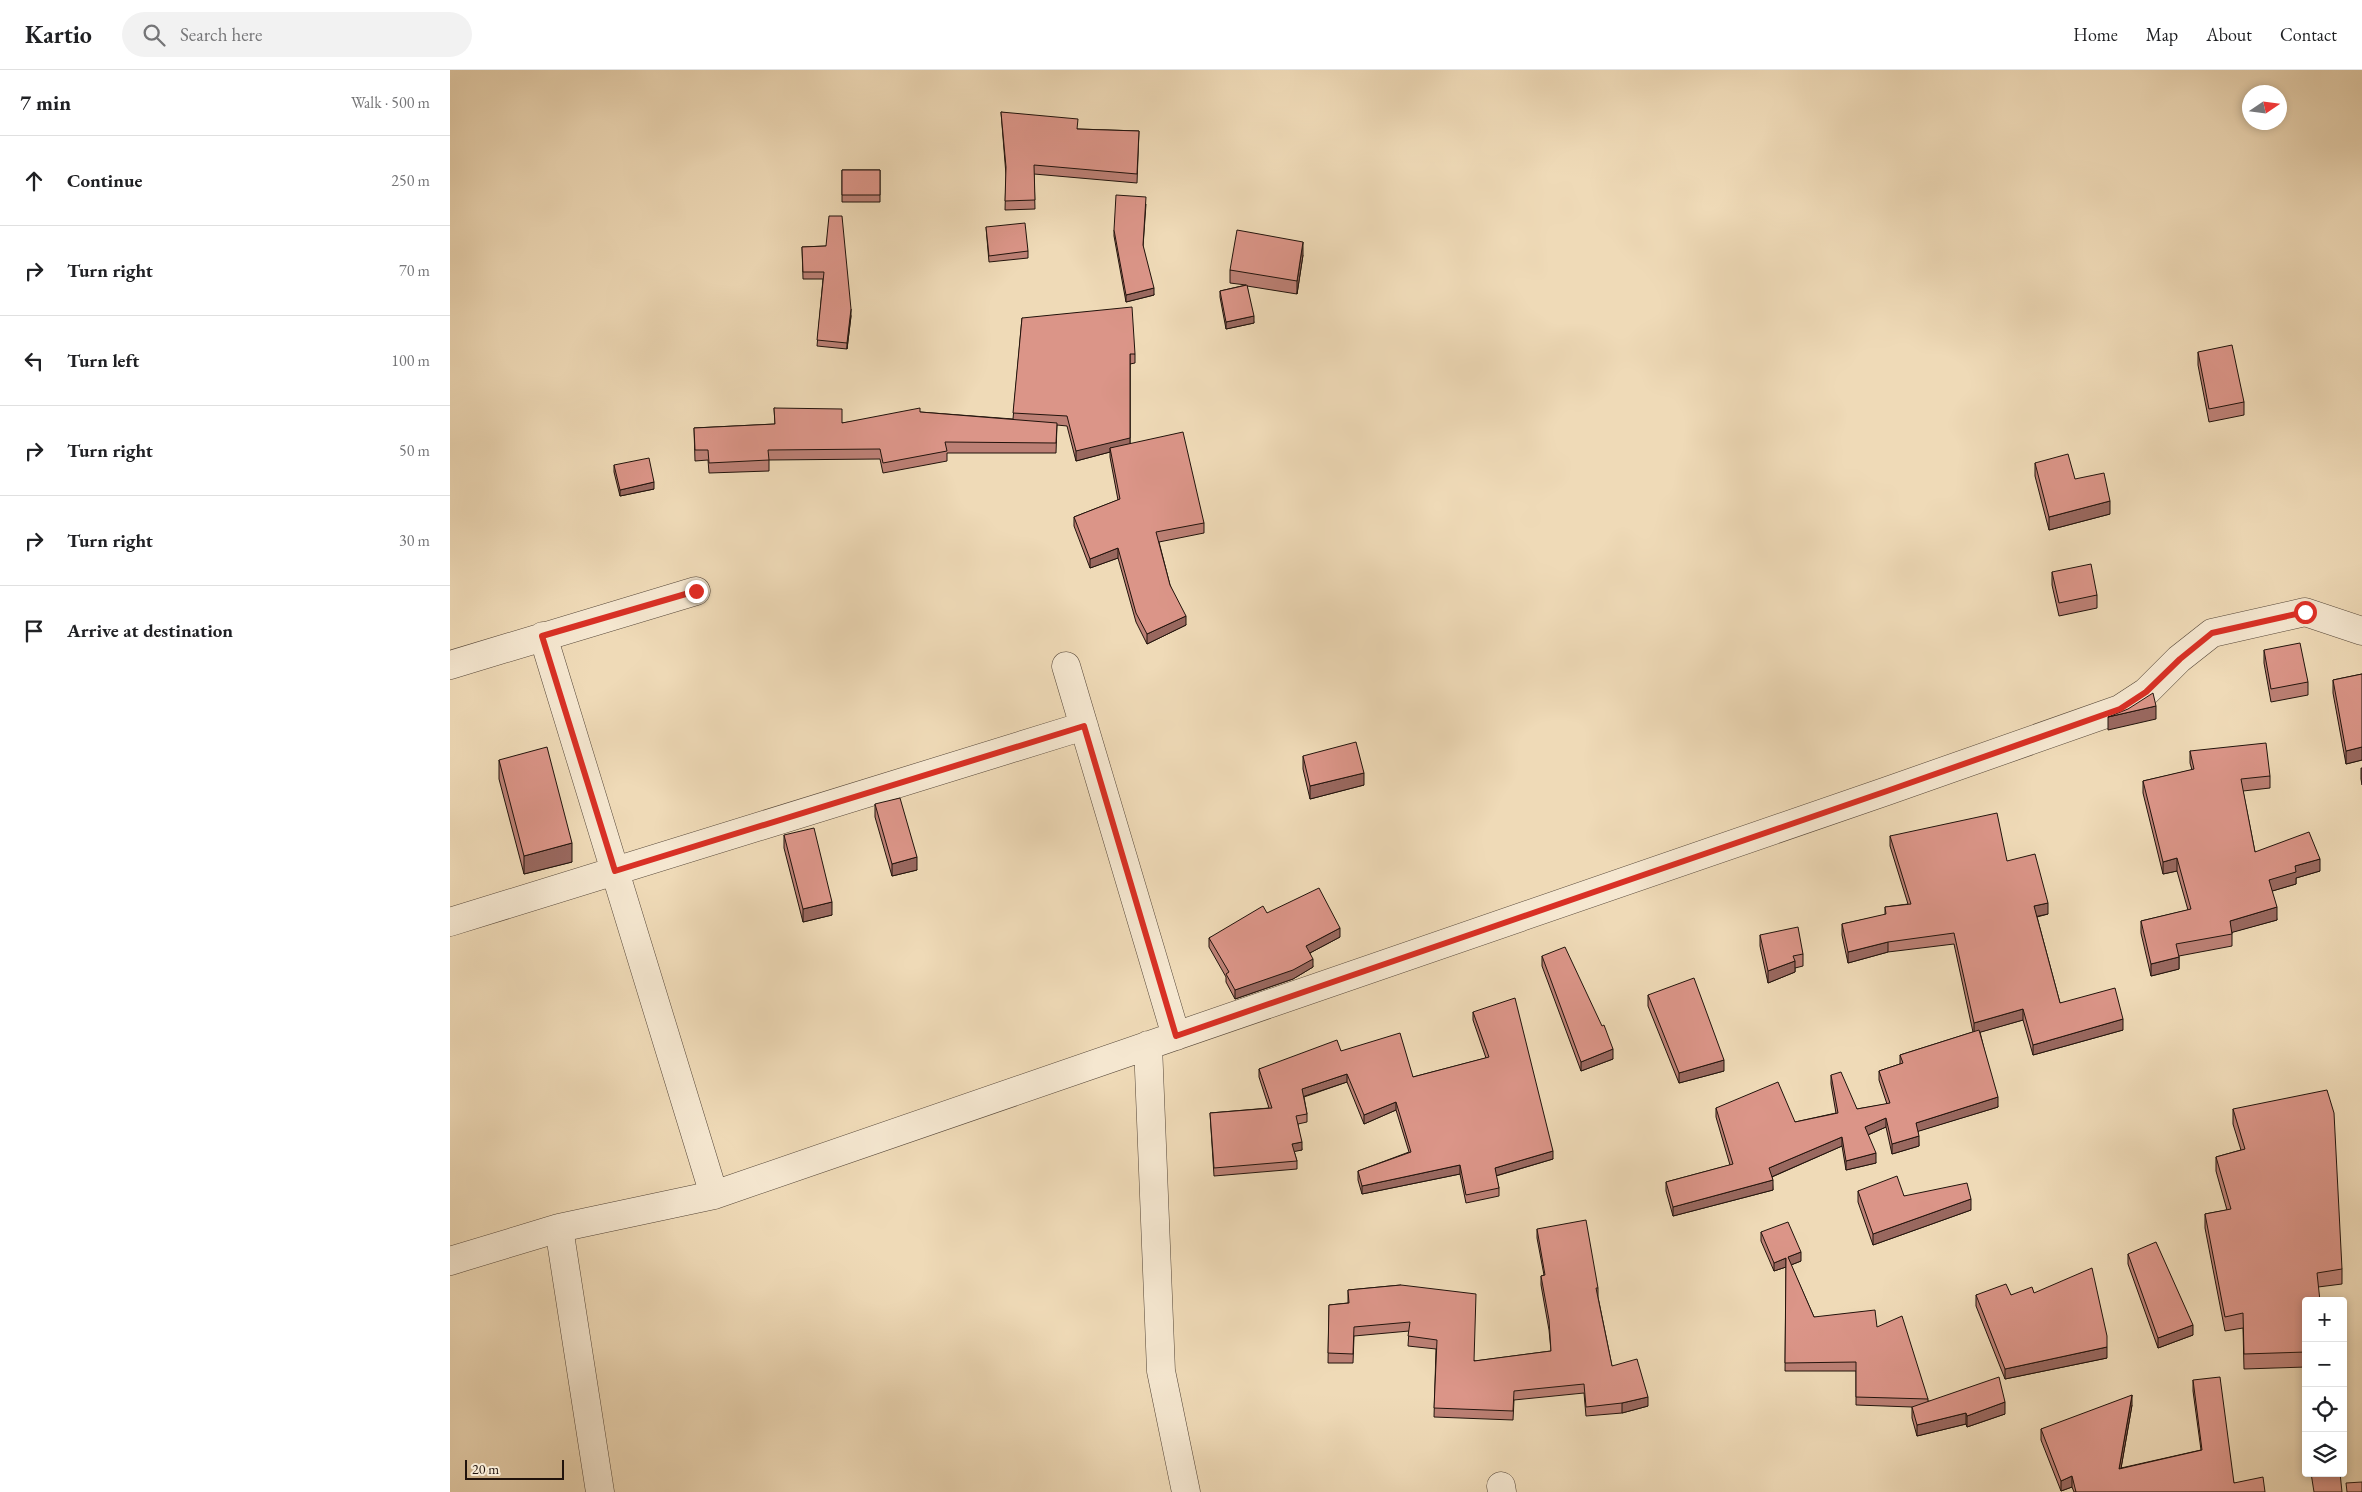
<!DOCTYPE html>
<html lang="en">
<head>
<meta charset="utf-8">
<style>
  body { margin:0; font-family:"EB Garamond",serif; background:#f2f2f2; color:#202124 }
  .controls { position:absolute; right:15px; bottom:15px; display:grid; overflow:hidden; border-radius:5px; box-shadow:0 2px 8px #0003 }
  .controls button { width:45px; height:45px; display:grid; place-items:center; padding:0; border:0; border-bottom:1px solid #e0e0e0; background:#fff; color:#202124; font:25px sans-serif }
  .compass { position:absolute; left:1792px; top:15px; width:45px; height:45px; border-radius:50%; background:#fff; box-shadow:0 2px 8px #0003; rotate:77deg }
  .scale { position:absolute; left:15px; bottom:12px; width:99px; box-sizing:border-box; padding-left:5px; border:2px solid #21130c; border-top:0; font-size:14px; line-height:18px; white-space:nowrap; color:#21130c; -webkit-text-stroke:4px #f5e7d0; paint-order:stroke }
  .stop { position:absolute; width:15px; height:15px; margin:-11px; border:4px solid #d93025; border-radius:50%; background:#fff }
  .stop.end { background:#d93025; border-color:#fff; box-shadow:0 1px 5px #0008 }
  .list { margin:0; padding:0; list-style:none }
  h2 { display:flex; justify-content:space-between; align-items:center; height:65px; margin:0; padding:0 20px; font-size:21px }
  h2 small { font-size:16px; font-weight:400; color:#757577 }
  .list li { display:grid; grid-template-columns:32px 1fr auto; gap:15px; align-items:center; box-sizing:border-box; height:90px; padding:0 20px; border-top:1px solid #e0e0e0 }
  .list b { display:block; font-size:19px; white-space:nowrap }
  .list em { font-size:16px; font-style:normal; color:#757577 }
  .icon { flex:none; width:28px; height:28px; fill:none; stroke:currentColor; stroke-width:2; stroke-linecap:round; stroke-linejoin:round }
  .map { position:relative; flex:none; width:1912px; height:1422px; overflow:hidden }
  header { display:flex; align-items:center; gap:30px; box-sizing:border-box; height:70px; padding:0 25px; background:#fff; border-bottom:1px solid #e0e0e0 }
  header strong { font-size:24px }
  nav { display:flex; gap:28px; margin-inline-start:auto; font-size:18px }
  .search { width:350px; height:45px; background:#f2f2f2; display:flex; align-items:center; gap:12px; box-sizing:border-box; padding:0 18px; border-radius:28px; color:#757577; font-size:19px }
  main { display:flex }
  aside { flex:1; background:#fff }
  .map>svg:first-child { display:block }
</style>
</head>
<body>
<header>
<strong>Kartio</strong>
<div class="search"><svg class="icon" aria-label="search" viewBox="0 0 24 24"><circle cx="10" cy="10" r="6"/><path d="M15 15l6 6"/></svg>Search here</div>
<nav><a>Home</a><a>Map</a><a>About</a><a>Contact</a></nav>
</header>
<main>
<aside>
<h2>7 min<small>Walk · 500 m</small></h2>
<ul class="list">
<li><svg class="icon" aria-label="ahead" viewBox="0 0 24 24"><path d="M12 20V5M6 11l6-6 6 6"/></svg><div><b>Continue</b></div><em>250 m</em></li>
<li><svg class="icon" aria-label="right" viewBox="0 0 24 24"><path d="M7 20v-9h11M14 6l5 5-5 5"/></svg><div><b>Turn right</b></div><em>70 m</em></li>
<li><svg class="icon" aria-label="left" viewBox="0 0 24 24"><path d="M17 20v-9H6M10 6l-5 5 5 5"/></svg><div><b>Turn left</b></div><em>100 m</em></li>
<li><svg class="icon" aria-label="right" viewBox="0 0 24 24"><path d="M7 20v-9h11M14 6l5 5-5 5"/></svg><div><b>Turn right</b></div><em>50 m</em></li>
<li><svg class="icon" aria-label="right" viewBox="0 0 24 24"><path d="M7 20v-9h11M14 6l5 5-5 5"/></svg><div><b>Turn right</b></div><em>30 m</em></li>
<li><svg class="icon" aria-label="arrive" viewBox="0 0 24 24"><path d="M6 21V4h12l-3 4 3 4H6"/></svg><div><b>Arrive at destination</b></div></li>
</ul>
</aside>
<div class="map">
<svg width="1912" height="1422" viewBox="0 0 1912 1422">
  <rect width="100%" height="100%" fill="#efdab7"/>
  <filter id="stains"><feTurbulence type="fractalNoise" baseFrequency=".004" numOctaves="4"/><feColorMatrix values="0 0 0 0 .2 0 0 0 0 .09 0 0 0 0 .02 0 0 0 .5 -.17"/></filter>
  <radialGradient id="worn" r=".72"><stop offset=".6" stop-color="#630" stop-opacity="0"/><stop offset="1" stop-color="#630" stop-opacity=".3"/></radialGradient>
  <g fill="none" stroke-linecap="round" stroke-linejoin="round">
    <!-- minor casing -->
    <g stroke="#544537" stroke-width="29">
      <path id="minor" d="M93,566l171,559
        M0,595l246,-74
        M616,596l110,370
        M0,852l634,-196
        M698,975l13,326 25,121
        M109,1158l41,264
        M0,1191l109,-33 155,-33 1173,-404 233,-82 26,-17 33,-33 33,-26 93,-21 57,19
        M1051,1416l1,6"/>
    </g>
    <!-- minor -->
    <use href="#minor" stroke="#f5e7d0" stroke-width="28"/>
  </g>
  <!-- wall -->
  <path fill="#bc8075" stroke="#21130c" d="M551,42l77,17 61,2 -2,52 -103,-9 1,35 -30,1 1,-35z
    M392,100h38v32h-38z
    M696,134l-3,43 11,48 -28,7 -12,-66v-6z
    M536,157l42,24v7l-39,4z
    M376,176l25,70 -4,33 -30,-3 6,-67h-20l-1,-32z
    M853,185l-6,39 -50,-8 7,37 -28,6 -6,-32v-6l26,-6 -16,-2v-13z
    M572,248l113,36v9l-5,1v79l74,80v10l-45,9 11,43 16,40 -39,19 -11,-22 -18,-64 -28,10 -16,-42v-9l44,-17 -8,-43v-5l-34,9 -9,-35 -10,-1 -1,28h-109v8l-64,12 -3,-14 -111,1v11l-60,2 -1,-13 -13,1 -1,-33 81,-4 -1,-16 68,15 78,-11 93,7z
    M1748,282l46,50v13l-35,7 -11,-57z
    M1585,393l40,16 35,35 -61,16 -14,-54z
    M164,395l40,24 -34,7 -6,-24z
    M1602,502l45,23v13l-38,8 -7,-31z
    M1814,580l44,32v13l-37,7 -7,-39z
    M1912,604v86l-16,4 -13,-71v-13z
    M1740,681l80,25v12l-27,3 12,61 65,19 -24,7v6l-24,7 5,29 -45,12v14l-53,10v13l-28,7 -10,-43v-12l47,-11 -11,-39 -14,3 -20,-81v-12l49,-11 -2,-7z
    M853,686l61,29 -54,14 -7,-30z
    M49,690l73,102 -48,12 -25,-95z
    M1911,698h1v17l-1,-6z
    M425,734l42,66 -25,6 -17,-59z
    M334,765l48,80 -29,7 -19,-74z
    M1440,766l117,25 41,53 -11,3 23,86 63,27 -90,25 -10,-35 -43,12 18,75 -80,24 1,15 -27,8 -6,-27 -18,8 8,28 -30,7 -4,-24 -70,31 1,13 -100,26 -7,-25v-9l64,-17 -14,-48v-9l79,14 41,-9 -5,-29v-9l26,34 30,-5 -8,-24v-9l21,-7v-9l73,-23 -19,-88 -66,8 -40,11 -6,-28v-11l43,-9v-8l23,-3 -18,-58z
    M817,843l73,24 -30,16 3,14 -20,12 -58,20 -9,-17v-5l-17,-30v-9z
    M1310,865l43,19v12l-8,2v4l-27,11 -8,-37z
    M1092,886l71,103 -32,12 -39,-105z
    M1198,925l76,76 -45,12 -31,-77z
    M1023,942l80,147 -57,17 3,12v8l-33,7 -6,-29 -98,20 -4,-14v-9l51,-19 -13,-42 -32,14 -17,-42 -43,15 3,17v8l-9,2 4,26 -8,1 3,10v8l-83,7 -4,-63 59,-5 -10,-31v-8l82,-18 72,26 73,-19 -13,-38z
    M1783,1039l109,160v15l-24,3 -12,14v66l-62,2 -1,-41 -18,3 -20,-103v-14l22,-4 -11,-39v-14l25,-7 -8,-26z
    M1408,1121l46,5 67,14 -98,35 -15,-43z
    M1087,1159l61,59v9l14,69 36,40 -26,7 -36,3 -2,-23 -70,7 -1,20 -79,-3 2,-68 -28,-3 1,-15 -55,5 -1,27h-25l1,-58 19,-2v-13l53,-5 74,76 76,-10 -2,-21 -8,-45v-9l3,-1 -7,-37z
    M1311,1162l40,29 -10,4 23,52 63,10 51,72v2l77,13 -38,13 -1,-3 -49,12 -5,-18v-11l-56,-2v-34h-71l1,-104 -12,4 -13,-30z
    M1678,1184l65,81 -35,13 -30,-84z
    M1584,1223l73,65 -102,21 -29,-73v-11h35z
    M1743,1310l41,103 31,9h-191l-2,-5 -11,4 -20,-51v-11l91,-24 -11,63 80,-18 -8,-59z"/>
  <!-- shaded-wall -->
  <path fill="#99685f" stroke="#21130c" d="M853,172v13l-6,39v-13z
    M704,218v7l-28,7v-7z
    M401,239v7l-4,33v-6z
    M804,246v7l-28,6v-7z
    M680,284v93l-20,1v4l-34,9v-10z
    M204,412v7l-34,7v-6z
    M1660,431v13l-61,16v-13z
    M668,478v10l-28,10v-9z
    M736,546v9l-39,19v-10z
    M1706,636v13l-48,11v-13z
    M1912,677v13l-16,4v-13z
    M914,703v12l-54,14v-13z
    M122,773v19l-48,12v-18z
    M467,787v13l-25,6v-12z
    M1727,788v13l-14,3v-12z
    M1870,789v12l-24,7v6l-27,8v-12l26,-14z
    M382,832v13l-29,7v-13z
    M1598,833v11l-14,3v-11z
    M1827,837v13l-47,13v-12z
    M890,858v9l-34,18v-9z
    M1438,872v10l-40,11v-11z
    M1729,887v12l-28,7v-12z
    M863,889v8l-20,12 -58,20v-9z
    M1345,891v11l-27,11v-12z
    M1573,939v11l-49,14v-11z
    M1673,949v11l-90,25v-10z
    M1163,979v10l-32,12v-9z
    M1274,990v11l-45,12v-10z
    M897,1004v8l-45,15v-8z
    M1548,1027v10l-82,25v-9z
    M946,1032v8l-32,14v-9z
    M1436,1048v9l-21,9v-9z
    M1469,1066v10l-27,8v-10z
    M1392,1067v9l-73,32v-10z
    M852,1072v8l-10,2v-8z
    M1103,1081v8l-58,17v-8z
    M1426,1083v10l-30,7v-9z
    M1010,1095v9l-98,20v-8z
    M1323,1110v10l-100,26v-9z
    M1521,1129v11l-98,35v-11z
    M1351,1182v9l-13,5v-9z
    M1336,1188v9l-12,4v-8z
    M1743,1255v10l-35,13v-10z
    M1657,1277v11l-102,21v-10z
    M1682,1325v10l-13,75v-11z
    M1198,1327v9l-26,7v-10z
    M1555,1332v12l-38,13v-11z
    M1516,1343v11l-49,12v-11z
    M1622,1406v11l-11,4v-10z"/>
  <!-- building -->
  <path fill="#db9588" stroke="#21130c" d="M551,42l77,7 -1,10 62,2 -2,43 -103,-9 1,35 -30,1 1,-34z
    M392,100h38v25h-38z
    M666,125l30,2 -3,48 11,43 -28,7 -12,-65z
    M379,146h13l9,93 -4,34 -30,-3 7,-68h-21l-1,-25 24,-1z
    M575,153l3,28 -39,5 -3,-29z
    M787,160l66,12 -6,39 -67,-11z
    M797,215l7,31 -28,6 -6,-31z
    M682,237l3,47h-5v84l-54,13 -9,-35 -54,-3 9,-95z
    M1782,275l12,57 -35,7 -11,-57z
    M324,338l68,1v14l78,-15v4l137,11 -1,20 -111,-1 2,9 -64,12 -3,-14 -112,1 1,10 -60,3 -1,-13h-13l-1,-22 81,-4z
    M733,362l21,91 -48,9 14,53 16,31 -39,18 -11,-21 -18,-65 -28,11 -16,-42 46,-18 -10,-51z
    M1618,384l7,25 29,-6 6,28 -61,16 -14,-54z
    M199,388l5,24 -34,8 -6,-25z
    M1641,494l6,31 -38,8 -7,-31z
    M1850,573l8,39 -37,7 -7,-39z
    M1912,604v73l-16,4 -13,-71z
    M1703,623l3,13 -48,11 20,-8z
    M906,672l8,31 -54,13 -7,-30z
    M1816,673l4,33 -29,3 14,73 54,-20 11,27 -25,7 1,6 -27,8 8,27 -47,14 2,13 -56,10 3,13 -28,7 -10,-43 50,-12 -14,-51 -14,4 -20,-81 51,-12 -4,-18z
    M97,677l25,96 -48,13 -25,-96z
    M450,728l17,59 -25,7 -17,-60z
    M1547,743l10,48 28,-7 13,49 -14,3 26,97 55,-15 8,31 -90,26 -10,-36 -49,14 -20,-90 -66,9 -40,10 -6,-28 44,-10 -1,-7 26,-3 -21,-68z
    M364,758l18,74 -29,7 -19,-74z
    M869,818l21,40 -34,18 7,13 -20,11 -58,20 -9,-16 3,-2 -20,-34 54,-32 4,7z
    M1348,857l5,27 -10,2 2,5 -27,10 -8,-36z
    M1115,877l37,79 2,-1 9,24 -32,13 -39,-106z
    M1244,908l30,82 -45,13 -31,-78z
    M1065,928l38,153 -58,17 4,20 -33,7 -6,-30 -98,21 -4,-15 53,-19 -15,-50 -32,13 -17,-41 -45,15 5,25 -11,2 6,26 -10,2 5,17 -83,7 -4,-55 62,-5 -13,-39 78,-29 4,11 59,-18 13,44 76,-20 -16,-45z
    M1529,960l19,67 -82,26 3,13 -27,8 -6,-26 -21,9 11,26 -30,8 -4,-24 -73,31 4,12 -100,27 -7,-25 67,-18 -17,-56 62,-26 17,40 43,-9 -7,-38 10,-3 16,37 33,-6 -11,-32 24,-8 -3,-8z
    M1877,1020l7,23 8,156 -25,4 3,28h-14v51l-62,2 -1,-41 -18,4 -20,-103 26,-5 -15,-52 29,-8 -12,-40z
    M1447,1106l7,20 63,-13 4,16 -98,35 -15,-43z
    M1136,1150l12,68h-2l16,78 25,-7 11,38 -26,6 -36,4 -2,-23 -70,7 -1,20 -79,-3 3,-68 -29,-4 2,-14 -56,5 -1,27 -25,-1 1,-48 20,-2 -1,-13 53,-5 75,9 -2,67 77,-10 -2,-31 -8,-44 4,-1 -8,-46z
    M1338,1152l13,30 -13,5 26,60 61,-7 2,17 25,-11 26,83 -72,-2v-35l-71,1 1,-105 -12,5 -13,-31z
    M1706,1172l37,83 -35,13 -30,-84z
    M1642,1198l15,68v11l-102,22 -29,-74 30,-11 5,11 21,-8 2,6z
    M1549,1307l6,25 -38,14 -1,-3 -49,12 -5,-18z
    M1770,1307l14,106 29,-6 2,15h-189l-4,-16 -11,5 -20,-52 91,-34 -13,74 83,-19 -9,-70z
    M1861,1403h29l2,19h-28z
    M1912,1412v10h-15l-1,-9z"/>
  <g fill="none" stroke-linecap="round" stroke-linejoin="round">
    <!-- route -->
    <path stroke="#d93025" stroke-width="6" d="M246,521l-154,45 73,235 469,-145 92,310 711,-245 233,-82 26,-17 34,-33 32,-26 93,-21"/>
  </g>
  <rect width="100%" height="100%" filter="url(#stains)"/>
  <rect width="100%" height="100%" fill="url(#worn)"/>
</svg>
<div class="controls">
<button>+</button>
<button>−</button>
<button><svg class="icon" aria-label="locate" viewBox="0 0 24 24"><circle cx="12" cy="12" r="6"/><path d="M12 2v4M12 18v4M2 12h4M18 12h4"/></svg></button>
<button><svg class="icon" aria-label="layers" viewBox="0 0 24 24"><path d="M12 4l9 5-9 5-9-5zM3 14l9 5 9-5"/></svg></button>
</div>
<svg class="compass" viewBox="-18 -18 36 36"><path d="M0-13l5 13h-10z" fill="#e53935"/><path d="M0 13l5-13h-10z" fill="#757577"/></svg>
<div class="scale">20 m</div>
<div class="stop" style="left:1855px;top:542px"></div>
<div class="stop end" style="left:246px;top:521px"></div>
</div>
</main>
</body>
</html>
